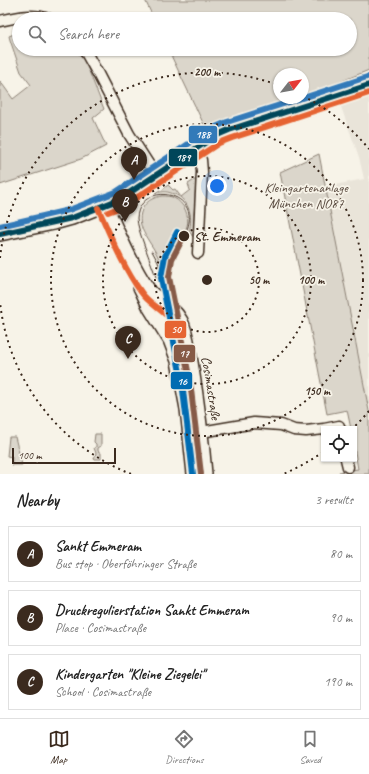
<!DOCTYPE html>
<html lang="en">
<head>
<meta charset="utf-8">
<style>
  body { margin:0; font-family:Caveat,sans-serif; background:#f2f2f2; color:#222 }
  .controls { position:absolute; right:12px; bottom:12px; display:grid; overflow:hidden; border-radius:0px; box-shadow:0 1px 3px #0004 }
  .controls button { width:36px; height:36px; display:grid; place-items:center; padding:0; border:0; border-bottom:1px solid #e0e0e0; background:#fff; color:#222; font:20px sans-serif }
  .compass { position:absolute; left:273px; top:68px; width:36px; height:36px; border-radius:50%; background:#fff; box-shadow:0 1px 3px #0004; rotate:59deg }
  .scale { position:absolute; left:12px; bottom:10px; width:104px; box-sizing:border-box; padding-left:4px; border:2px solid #3b2a1e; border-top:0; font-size:11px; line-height:14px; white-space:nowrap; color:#3b2a1e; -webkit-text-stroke:3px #f7f3e8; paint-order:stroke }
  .you { position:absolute; left:217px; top:186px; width:14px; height:14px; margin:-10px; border:3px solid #fff; border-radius:50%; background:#1a73e8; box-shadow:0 0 0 6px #1a73e833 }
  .badge { display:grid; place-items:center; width:26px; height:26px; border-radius:50%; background:#3b2a1e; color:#fff; font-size:13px; font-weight:700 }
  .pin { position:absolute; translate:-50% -33px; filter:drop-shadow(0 1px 2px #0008) }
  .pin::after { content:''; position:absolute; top:21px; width:14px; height:12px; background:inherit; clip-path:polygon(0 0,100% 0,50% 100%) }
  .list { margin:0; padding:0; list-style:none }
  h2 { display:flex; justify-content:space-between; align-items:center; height:52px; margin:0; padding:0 16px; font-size:17px }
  h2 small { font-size:13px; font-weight:400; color:#767676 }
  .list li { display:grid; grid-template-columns:26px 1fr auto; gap:12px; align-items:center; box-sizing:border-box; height:56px; margin:0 8px 8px; padding:0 8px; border:1px solid #e0e0e0; border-radius:0px }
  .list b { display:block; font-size:15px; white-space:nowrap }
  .list p { margin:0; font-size:13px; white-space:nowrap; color:#767676 }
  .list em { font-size:13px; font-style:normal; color:#767676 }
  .icon { flex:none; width:22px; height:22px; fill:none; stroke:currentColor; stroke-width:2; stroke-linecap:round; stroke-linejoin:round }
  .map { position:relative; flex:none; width:369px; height:474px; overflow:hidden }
  .search { position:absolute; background:#fff; box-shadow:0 1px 3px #0004; left:12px; right:12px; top:12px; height:44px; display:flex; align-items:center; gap:10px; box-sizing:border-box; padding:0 14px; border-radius:22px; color:#767676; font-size:15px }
  .sheet { height:244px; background:#fff }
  nav { display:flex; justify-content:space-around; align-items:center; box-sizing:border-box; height:56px; border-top:1px solid #e0e0e0; background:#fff; font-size:11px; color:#767676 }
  nav a { display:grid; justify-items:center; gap:2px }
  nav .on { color:#3b2a1e }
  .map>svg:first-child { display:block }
</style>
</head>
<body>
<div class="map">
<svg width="369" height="474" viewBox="0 0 369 474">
  <rect width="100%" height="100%" fill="#f7f3e8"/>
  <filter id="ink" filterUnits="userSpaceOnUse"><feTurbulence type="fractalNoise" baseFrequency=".025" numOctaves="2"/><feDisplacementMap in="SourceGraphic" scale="8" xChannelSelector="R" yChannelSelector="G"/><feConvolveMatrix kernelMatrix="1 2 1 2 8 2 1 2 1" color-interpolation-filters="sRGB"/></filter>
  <g filter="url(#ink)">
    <!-- built -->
    <path fill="#e9e4d9" d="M369,95v316l-44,-224 39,-8 -5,-22 -18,-50z"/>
    <!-- green -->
    <path fill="#dbd6cb" stroke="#8b8074" d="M145,0h224v70l-37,15 -29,10v-21h-24v24h16l-89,31 -38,-80h182v-30h-196z
      M19,32v17h60l2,2 23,58 -11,9 13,28 -25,13 -81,26v-104l13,18 18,-14 -10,-13 -11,-32 -1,-4z
      M319,154l50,257v63h-29l-1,-2 19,-3 -4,-23v-17h-3l-4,-19 -20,4 -47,-242z
      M196,179l-3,58 -4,-6c5,-15 -1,-34 -18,-38 -5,-2 -11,-1 -16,0l5,-3 1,1 7,-6 5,5 2,-1 6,8 9,-7 -2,-6z
      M162,196c4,0 9,0 12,2 10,5 16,18 13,28 -3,9 -11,16 -15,24 -5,10 -4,23 -4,33l-1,1c-3,-9 -5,-19 -9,-27 -7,-16 -26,-32 -14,-51 4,-6 11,-9 18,-10z
      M164,307l10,14 2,9 3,-1 1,7h-4l-2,-2 -16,-21 3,-5z
      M95,434h6v12l-3,2v3l3,2v6h-7l2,-6 -2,-5 2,-1v-3l-2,-2z
      M9,437h6l7,28h-10v-8l-5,-1z"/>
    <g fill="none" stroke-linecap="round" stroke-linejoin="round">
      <!-- minor casing -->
      <g stroke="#3b2a1e" stroke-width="13">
        <path id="minor" d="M0,21c17,-4 32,-8 49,-2
          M84,49l14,25 31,60 27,42
          M196,149l5,11 1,12 -4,81
          M324,429l15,-3 1,3
          M201,432l53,-9 27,2 13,5 12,1 18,-2
          M346,459l2,8"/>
      </g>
      <!-- major casing -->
      <g stroke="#3b2a1e" stroke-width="16">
        <path id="major" d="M105,205c14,28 25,59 43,84 9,13 24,15 33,32 6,12 7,27 10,41 6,37 11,74 14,112
          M0,234l54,-11 18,-5 48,-19 95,-63 14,-6 140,-45
          M140,287l10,21 20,32 8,21 9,48 7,65"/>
      </g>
      <!-- minor -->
      <use href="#minor" stroke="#f7f3e8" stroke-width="10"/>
      <!-- major -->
      <use href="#major" stroke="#f7f3e8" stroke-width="13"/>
      <!-- tram -->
      <path stroke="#3b2a1e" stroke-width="1" d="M152,251l6,11 6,20
        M156,277c-4,-13 -19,-47 -19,-59 3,-40 72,-26 47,18"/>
      <!-- bus-1 casing -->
      <g stroke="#f7f3e8" stroke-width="9">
        <path id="bus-1" d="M0,234l72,-16 48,-19 95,-63 14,-6 140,-45"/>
      </g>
      <!-- bus-2 casing -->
      <g stroke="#f7f3e8" stroke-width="9">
        <path id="bus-2" d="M98,208c13,29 25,59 43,84 9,14 27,19 34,35 6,13 7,30 9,44 6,34 10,69 13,103
          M108,212l16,-6 95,-63 13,-5 137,-45"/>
      </g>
      <!-- bus-3 casing -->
      <g stroke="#f7f3e8" stroke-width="9">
        <path id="bus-3" d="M303,98l64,-21
          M0,226l69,-16 47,-18 95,-63 16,-7 75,-24"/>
      </g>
      <!-- bus-1 -->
      <use href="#bus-1" stroke="#00465a" stroke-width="6"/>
      <!-- bus-2 -->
      <use href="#bus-2" stroke="#e66432" stroke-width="6"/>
      <!-- bus-3 -->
      <use href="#bus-3" stroke="#327ab9" stroke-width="6"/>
      <!-- tram-1 casing -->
      <g stroke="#f7f3e8" stroke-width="9">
        <path id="tram-1" d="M184,236l-12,23 -3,18 21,104 11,93"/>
      </g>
      <!-- tram-2 casing -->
      <g stroke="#f7f3e8" stroke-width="9">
        <path id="tram-2" d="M177,232l-12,24 -4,22 21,104 11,92"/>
      </g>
      <!-- tram-1 -->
      <use href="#tram-1" stroke="#865a46" stroke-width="6"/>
      <!-- tram-2 -->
      <use href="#tram-2" stroke="#006cb2" stroke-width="6"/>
    </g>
  </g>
  <!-- distance rings -->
  <g fill="none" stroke="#3b2a1e" stroke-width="2" stroke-dasharray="2 4">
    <circle cx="207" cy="280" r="52"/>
    <circle cx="207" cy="280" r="104"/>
    <circle cx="207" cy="280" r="156"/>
    <path d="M369 411A208 208 0 0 1 353 428M323 452A208 208 0 0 1 283 474M131 474A208 208 0 0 1 0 302M0 258A208 208 0 0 1 278 85M303 96A208 208 0 0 1 369 149"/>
  </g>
  <!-- markers -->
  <circle fill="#3b2a1e" stroke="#f7f3e8" stroke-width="1.5" cx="184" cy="236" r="6"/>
  <g text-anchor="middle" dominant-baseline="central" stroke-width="3.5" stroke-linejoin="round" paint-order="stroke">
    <!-- park labels -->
    <g font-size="14" fill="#5b4c41" stroke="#f7f3e8">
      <text x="306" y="187">Kleingartenanlage<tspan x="306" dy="16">München NO87</tspan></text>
    </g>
    <!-- stop labels -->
    <g font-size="14" font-weight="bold" fill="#3b2a1e" stroke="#f7f3e8" text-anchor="start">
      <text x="194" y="236">St. Emmeram</text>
    </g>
    <!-- street labels -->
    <g font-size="14" fill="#3b2a1e" stroke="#f7f3e8">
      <text transform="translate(211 388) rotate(81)">Cosimastraße</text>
    </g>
  </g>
  <circle cx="207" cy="280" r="6" fill="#3b2a1e" stroke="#f7f3e8" stroke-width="2"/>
  <g font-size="12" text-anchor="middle" font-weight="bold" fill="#3b2a1e" stroke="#f7f3e8" stroke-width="3.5" stroke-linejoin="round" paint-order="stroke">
    <text x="207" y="76">200 m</text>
    <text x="259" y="284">50 m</text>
    <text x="311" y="284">100 m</text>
    <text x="317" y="395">150 m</text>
  </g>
  <g stroke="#f7f3e8" stroke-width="1.5">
    <rect x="188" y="125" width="30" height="19" rx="4" fill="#327ab9"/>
    <rect x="168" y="148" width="30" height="19" rx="4" fill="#00465a"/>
    <rect x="164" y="320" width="23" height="19" rx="4" fill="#e66432"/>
    <rect x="173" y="344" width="23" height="19" rx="4" fill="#865a46"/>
    <rect x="170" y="371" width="23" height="19" rx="4" fill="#006cb2"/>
  </g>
  <g font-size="11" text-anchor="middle" font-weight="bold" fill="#fff">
    <text x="203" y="138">188</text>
    <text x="183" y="161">189</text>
    <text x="176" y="333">50</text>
    <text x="184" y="357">17</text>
    <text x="182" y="385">16</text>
  </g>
</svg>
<div class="controls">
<button><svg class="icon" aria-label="locate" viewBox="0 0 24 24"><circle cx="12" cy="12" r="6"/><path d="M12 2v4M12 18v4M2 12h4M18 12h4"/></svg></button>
</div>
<svg class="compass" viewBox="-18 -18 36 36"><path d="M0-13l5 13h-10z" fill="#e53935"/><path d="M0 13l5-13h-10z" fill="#767676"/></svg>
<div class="scale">100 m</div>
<div class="you"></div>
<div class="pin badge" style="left:134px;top:180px">A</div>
<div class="pin badge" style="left:125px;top:222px">B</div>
<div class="pin badge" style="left:128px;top:359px">C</div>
<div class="search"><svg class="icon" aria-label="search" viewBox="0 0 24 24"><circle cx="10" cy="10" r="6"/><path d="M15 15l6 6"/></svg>Search here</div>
</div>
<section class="sheet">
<h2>Nearby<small>3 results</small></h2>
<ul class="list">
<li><span class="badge">A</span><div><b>Sankt Emmeram</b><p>Bus stop · Oberföhringer Straße</p></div><em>80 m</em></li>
<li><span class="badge">B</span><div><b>Druckregulierstation Sankt Emmeram</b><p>Place · Cosimastraße</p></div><em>90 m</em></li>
<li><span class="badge">C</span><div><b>Kindergarten &quot;Kleine Ziegelei&quot;</b><p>School · Cosimastraße</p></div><em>190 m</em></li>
</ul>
</section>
<nav>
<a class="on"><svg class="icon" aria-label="map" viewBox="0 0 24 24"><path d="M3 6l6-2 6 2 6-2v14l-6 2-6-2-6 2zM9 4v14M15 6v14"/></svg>Map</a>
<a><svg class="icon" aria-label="directions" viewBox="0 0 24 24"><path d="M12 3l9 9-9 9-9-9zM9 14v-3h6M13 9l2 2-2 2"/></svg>Directions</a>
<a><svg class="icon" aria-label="saved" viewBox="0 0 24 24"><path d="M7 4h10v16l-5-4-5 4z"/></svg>Saved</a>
</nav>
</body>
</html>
